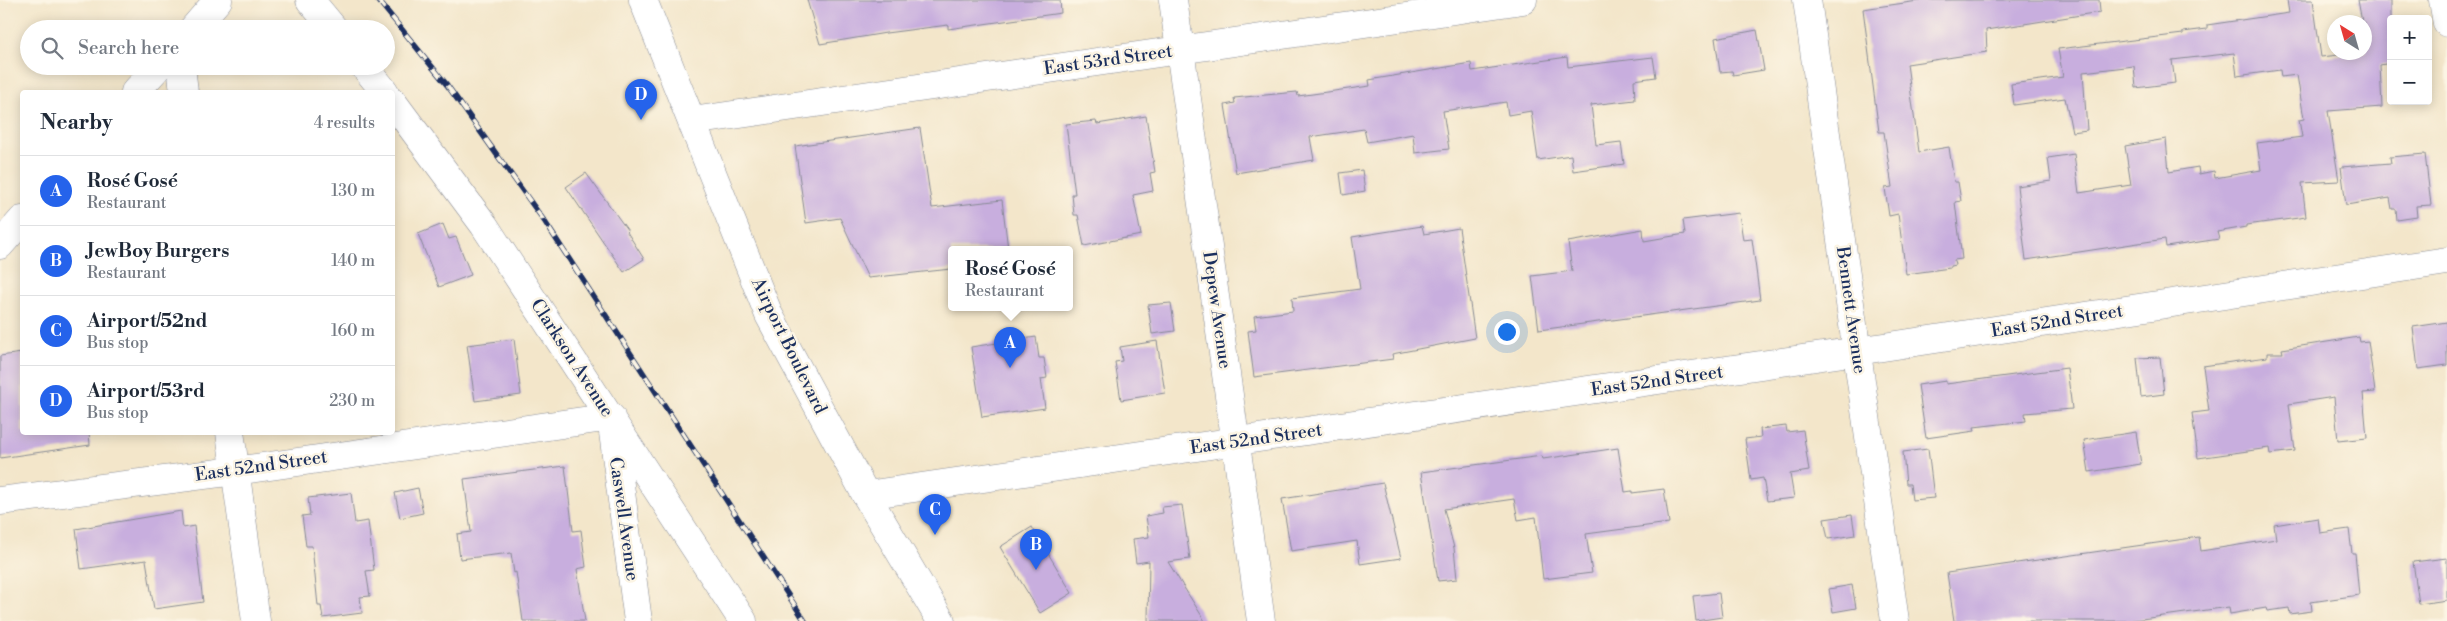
<!DOCTYPE html>
<html lang="en">
<head>
<meta charset="utf-8">
<style>
  body { margin:0; font-family:"Libre Bodoni",serif; background:#f6f6f7; color:#1f2937 }
  .controls { position:absolute; right:15px; top:15px; display:grid; overflow:hidden; border-radius:5px; box-shadow:0 2px 12px #0003 }
  .controls button { width:45px; height:45px; display:grid; place-items:center; padding:0; border:0; border-bottom:1px solid #e0e1e3; background:#fff; color:#1f2937; font:25px sans-serif }
  .compass { position:absolute; left:2327px; top:15px; width:45px; height:45px; border-radius:50%; background:#fff; box-shadow:0 2px 12px #0003; rotate:323deg }
  .you { position:absolute; left:1506px; top:331px; width:18px; height:18px; margin:-12px; border:4px solid #fff; border-radius:50%; background:#1a73e8; box-shadow:0 0 0 8px #1a73e833 }
  .badge { display:grid; place-items:center; width:32px; height:32px; border-radius:50%; background:#2563eb; color:#fff; font-size:16px; font-weight:700 }
  .pin { position:absolute; translate:-50% -41px; filter:drop-shadow(0 1px 2px #0008) }
  .pin::after { content:''; position:absolute; top:26px; width:18px; height:15px; background:inherit; clip-path:polygon(0 0,100% 0,50% 100%) }
  .popup { position:absolute; left:948px; top:246px; width:125px; height:65px; box-sizing:border-box; display:grid; place-content:center; border-radius:5px; background:#fff; filter:drop-shadow(0 1px 4px #0005); font-size:16px; white-space:nowrap; color:#747a83 }
  .popup b { font-size:19px; color:#1f2937 }
  .popup::after { content:''; position:absolute; left:50%; top:100%; margin-left:-10px; border:10px solid transparent; border-top-color:#fff }
  .list { margin:0; padding:0; list-style:none }
  h2 { display:flex; justify-content:space-between; align-items:center; height:65px; margin:0; padding:0 20px; font-size:21px }
  h2 small { font-size:16px; font-weight:400; color:#747a83 }
  .list li { display:grid; grid-template-columns:32px 1fr auto; gap:15px; align-items:center; box-sizing:border-box; height:70px; padding:0 20px; border-top:1px solid #e0e1e3 }
  .list b { display:block; font-size:19px; white-space:nowrap }
  .list p { margin:0; font-size:16px; white-space:nowrap; color:#747a83 }
  .list em { font-size:16px; font-style:normal; color:#747a83 }
  .icon { flex:none; width:28px; height:28px; fill:none; stroke:currentColor; stroke-width:2; stroke-linecap:round; stroke-linejoin:round }
  .map { position:relative; flex:none; width:2447px; height:621px; overflow:hidden }
  .search { position:absolute; background:#fff; box-shadow:0 2px 12px #0003; left:20px; top:20px; width:375px; height:55px; display:flex; align-items:center; gap:12px; box-sizing:border-box; padding:0 18px; border-radius:28px; color:#747a83; font-size:19px }
  .panel { position:absolute; background:#fff; box-shadow:0 2px 12px #0003; left:20px; top:90px; width:375px; height:345px; border-radius:5px }
  .map>svg:first-child { display:block }
</style>
</head>
<body>
<div class="map">
<svg width="2447" height="621" viewBox="0 0 2447 621">
  <rect width="100%" height="100%" fill="#fcf5e5"/>
  <filter id="ink" filterUnits="userSpaceOnUse"><feTurbulence type="fractalNoise" baseFrequency=".02" numOctaves="2"/><feDisplacementMap in="SourceGraphic" scale="10" xChannelSelector="R" yChannelSelector="G"/><feConvolveMatrix kernelMatrix="1 2 1 2 8 2 1 2 1" color-interpolation-filters="sRGB"/></filter>
  <filter id="wash" filterUnits="userSpaceOnUse"><feTurbulence type="fractalNoise" baseFrequency=".0096" numOctaves="4" result="noise"/><feDisplacementMap in="SourceGraphic" scale="20" xChannelSelector="R" yChannelSelector="G"/><feGaussianBlur stdDeviation="1.12" result="paint"/><feColorMatrix in="noise" values="0 0 0 0 0 0 0 0 0 0 0 0 0 0 0 0 0 1.4 0 .05"/><feComposite in="paint" operator="in"/></filter>
  <g filter="url(#wash)">
    <rect width="100%" height="100%" fill="#f3e6ca"/>
    <g id="blocks">
      <!-- building -->
      <path fill="#c8aede" d="M807,0h253l1,13 -113,16v-4l-62,8 -66,11z
        M1925,0h174l1,12 -114,18 1,22 -80,12 12,88 30,-5 5,35h4l3,19 -6,1 7,57 -8,1 1,5 -5,1v2l-44,6 -8,-60 -9,2 -4,-28 7,-1 -8,-55h-5l-16,-123z
        M2287,0h26l8,57 45,-5 -2,-30h-2l-4,-22h33v63l-11,2 2,42 -54,4 11,70 -37,2 4,34 -60,8v2l-29,5 2,7 -53,8 -1,-8 -139,21 -9,-74 34,-5 -3,-23 26,-4 5,39 52,-8 -6,-39 41,-7 3,33 29,-5 1,7 15,-3 1,7 46,-8 -4,-27 45,-6 -3,-17 5,-1 -7,-44 -16,2 -1,-7 -43,6 -3,-23 -62,7 3,23 -39,5 -2,-22 -51,6 4,58 -15,2 -7,-34 -51,7 -3,-21 52,-7 -5,-28 125,-15v-2l24,-3v-4l82,-12z
        M1757,30l7,40 -31,5 -1,-4 -12,1 -5,-34z
        M1567,57l1,10 85,-10 3,20 -22,3 1,20 -44,5 5,40 25,-3 3,22 -51,7 -2,-16 -33,5 -7,-49 -23,4 -2,-13 -63,9 6,38 -34,4 -2,-19 -46,8 -3,-13 -54,8 4,23 -78,13 -11,-68 10,-2 -1,-5 63,-6 1,4 72,-10 -1,-6 102,-17 1,8z
        M1146,116l9,56 -5,1 3,18 -20,4 8,40 -57,11 -6,-31h-4l-2,-21h3l-9,-70 30,-3 1,3z
        M920,128l12,80 70,-8 6,49h-57v20l-83,9 -28,-60 -34,5 -11,-77z
        M2425,154l6,51 -15,1 1,11 -20,3 -1,-11h-4l-2,-11 -44,7 -5,-38 50,-4 -1,-6z
        M1362,170l3,21 -22,4 -3,-22z
        M586,173l42,58 -1,1 17,27 -20,13 -58,-85z
        M1739,213l4,27 9,-1 8,61 -221,30 -7,-54 40,-5 -4,-29 75,-13 1,12 41,-7 -2,-14z
        M443,224l6,15 7,-2 15,38 -32,12 -21,-53z
        M1422,226l2,8 35,-6 16,110 -83,16 1,5 -139,18 -6,-46 8,-1 -2,-14 39,-5 -1,-13 68,-9 -8,-52z
        M1171,303l4,28 -23,3 -4,-29z
        M2447,322v43l-29,4 -5,-42z
        M1036,337l3,21h5l3,20 -6,1 4,29 -63,9 -11,-70z
        M2359,337l1,5 8,-1 7,51 -12,1 4,45 -29,3 -4,-44 -45,7 6,47 -25,3 -1,-6 -71,10 -6,-45 17,-2 -6,-45 64,-9v-4h16l-1,-4z
        M514,339l7,56 -46,6 -8,-56z
        M1157,341l8,52 -44,7 -6,-38 7,-1 -2,-14z
        M22,353v79h67l1,13 -90,13v-102z
        M2160,357l4,37 -23,3 -4,-39z
        M2067,368l5,41 -47,4 1,8 -52,6 1,4 -49,7 -8,-53 28,-4v3z
        M1786,426l1,6 16,-2 6,41 -19,3 4,24 -27,3 -4,-23 -12,2 -6,-41 16,-2 -1,-8z
        M2136,432l5,32 -52,8 -5,-32z
        M1618,448l7,44 7,-1v2l32,-4 5,34 -83,11 6,39 -49,6 -7,-62 -18,3 -4,-21 -70,10 10,39 3,31 -19,2 -17,-109 121,-16 1,3z
        M1928,449l6,49 -22,2 -2,-16h-4l-3,-32z
        M565,466l8,65 8,-1 5,37 -9,2 8,52h-62l-7,-49 -2,1 -3,-20 -51,6 -3,-25 14,-2 -7,-53z
        M1383,483l18,75 -41,6 -3,-23 -66,10 -9,-52z
        M418,488l5,25 -23,5 -5,-25z
        M351,493l4,30 13,-2 6,49 -8,1 4,25 -10,1 2,16 -39,5 -2,-12h-3l-6,-60h-6l-4,-30 8,-1 -2,-17z
        M1182,505l8,54 -22,3 37,59h-57l1,-60 -13,2 -3,-24 16,-2 -3,-21 17,-3 -1,-6z
        M181,511l2,17 11,-2 9,76 -49,7 -8,-49 -65,9 -5,-40z
        M1852,515l3,20 -27,4 -4,-20z
        M2318,518l2,15 29,-4 3,24h3l4,42 -48,7 1,9 -22,3 -1,-6 -22,3 -1,-3 -36,6 -1,-7 -102,14h-173l-7,-48 252,-36 2,14 75,-12 -2,-14z
        M1032,527l40,66 -32,20 -40,-66z
        M2447,558v42l-28,4 -6,-42z
        M1852,585l4,23 -23,4 -4,-23z
        M1719,593l3,24 -26,4 -3,-25z"/>
    </g>
  </g>
  <g filter="url(#ink)">
    <use href="#blocks" fill-opacity="0" stroke="#878a94" stroke-width="1"/>
    <g fill="none" stroke-linecap="round" stroke-linejoin="round">
      <!-- minor casing -->
      <g stroke="#878a94" stroke-width="29">
        <path id="minor" d="M310,0l24,29
          M1173,0l88,621
          M1807,0l88,621
          M2443,0l4,23
          M193,29l25,-29
          M181,66l3,26
          M364,66l21,26
          M135,92l24,-26
          M392,101l92,124 259,396
          M692,121l831,-121
          M0,245l22,-25
          M230,432l26,189
          M866,495l991,-144 590,-90
          M0,501l235,-30 376,-54 27,204"/>
      </g>
      <!-- major casing -->
      <g stroke="#878a94" stroke-width="29">
        <path id="major" d="M643,0l126,315 97,180 75,126"/>
      </g>
      <!-- minor -->
      <use href="#minor" stroke="#fff" stroke-width="28"/>
      <!-- major -->
      <use href="#major" stroke="#fff" stroke-width="28"/>
      <!-- rail casing -->
      <g stroke="#1b2f5e" stroke-width="5.5">
        <path id="rail" d="M378,0l69,85 98,137 260,399"/>
      </g>
      <!-- rail -->
      <use href="#rail" stroke="#fcf5e5" stroke-width="4" stroke-dasharray="11" stroke-linecap="butt"/>
    </g>
  </g>
  <g text-anchor="middle" dominant-baseline="central" stroke-width="5" stroke-linejoin="round" paint-order="stroke">
    <!-- street labels -->
    <g font-size="18" fill="#1b2f5e" stroke="#fcf5e5">
      <text transform="translate(1108 60) rotate(-8)">East 53rd Street</text>
      <text transform="translate(1217 310) rotate(82)">Depew Avenue</text>
      <text transform="translate(1851 310) rotate(82)">Bennett Avenue</text>
      <text transform="translate(2057 321) rotate(-9)">East 52nd Street</text>
      <text transform="translate(789 346) rotate(64)">Airport Boulevard</text>
      <text transform="translate(572 358) rotate(57)">Clarkson Avenue</text>
      <text transform="translate(1657 381) rotate(-8)">East 52nd Street</text>
      <text transform="translate(1256 439) rotate(-8)">East 52nd Street</text>
      <text transform="translate(261 466) rotate(-8)">East 52nd Street</text>
      <text transform="translate(624 519) rotate(82)">Caswell Avenue</text>
    </g>
  </g>
</svg>
<div class="controls">
<button>+</button>
<button>−</button>
</div>
<svg class="compass" viewBox="-18 -18 36 36"><path d="M0-13l5 13h-10z" fill="#e53935"/><path d="M0 13l5-13h-10z" fill="#747a83"/></svg>
<div class="you"></div>
<div class="pin badge" style="left:1010px;top:368px">A</div>
<div class="popup"><b>Rosé Gosé</b>Restaurant</div>
<div class="pin badge" style="left:1036px;top:570px">B</div>
<div class="pin badge" style="left:935px;top:535px">C</div>
<div class="pin badge" style="left:641px;top:120px">D</div>
<div class="search"><svg class="icon" aria-label="search" viewBox="0 0 24 24"><circle cx="10" cy="10" r="6"/><path d="M15 15l6 6"/></svg>Search here</div>
<section class="panel">
<h2>Nearby<small>4 results</small></h2>
<ul class="list">
<li><span class="badge">A</span><div><b>Rosé Gosé</b><p>Restaurant</p></div><em>130 m</em></li>
<li><span class="badge">B</span><div><b>JewBoy Burgers</b><p>Restaurant</p></div><em>140 m</em></li>
<li><span class="badge">C</span><div><b>Airport/52nd</b><p>Bus stop</p></div><em>160 m</em></li>
<li><span class="badge">D</span><div><b>Airport/53rd</b><p>Bus stop</p></div><em>230 m</em></li>
</ul>
</section>
</div>
</body>
</html>
